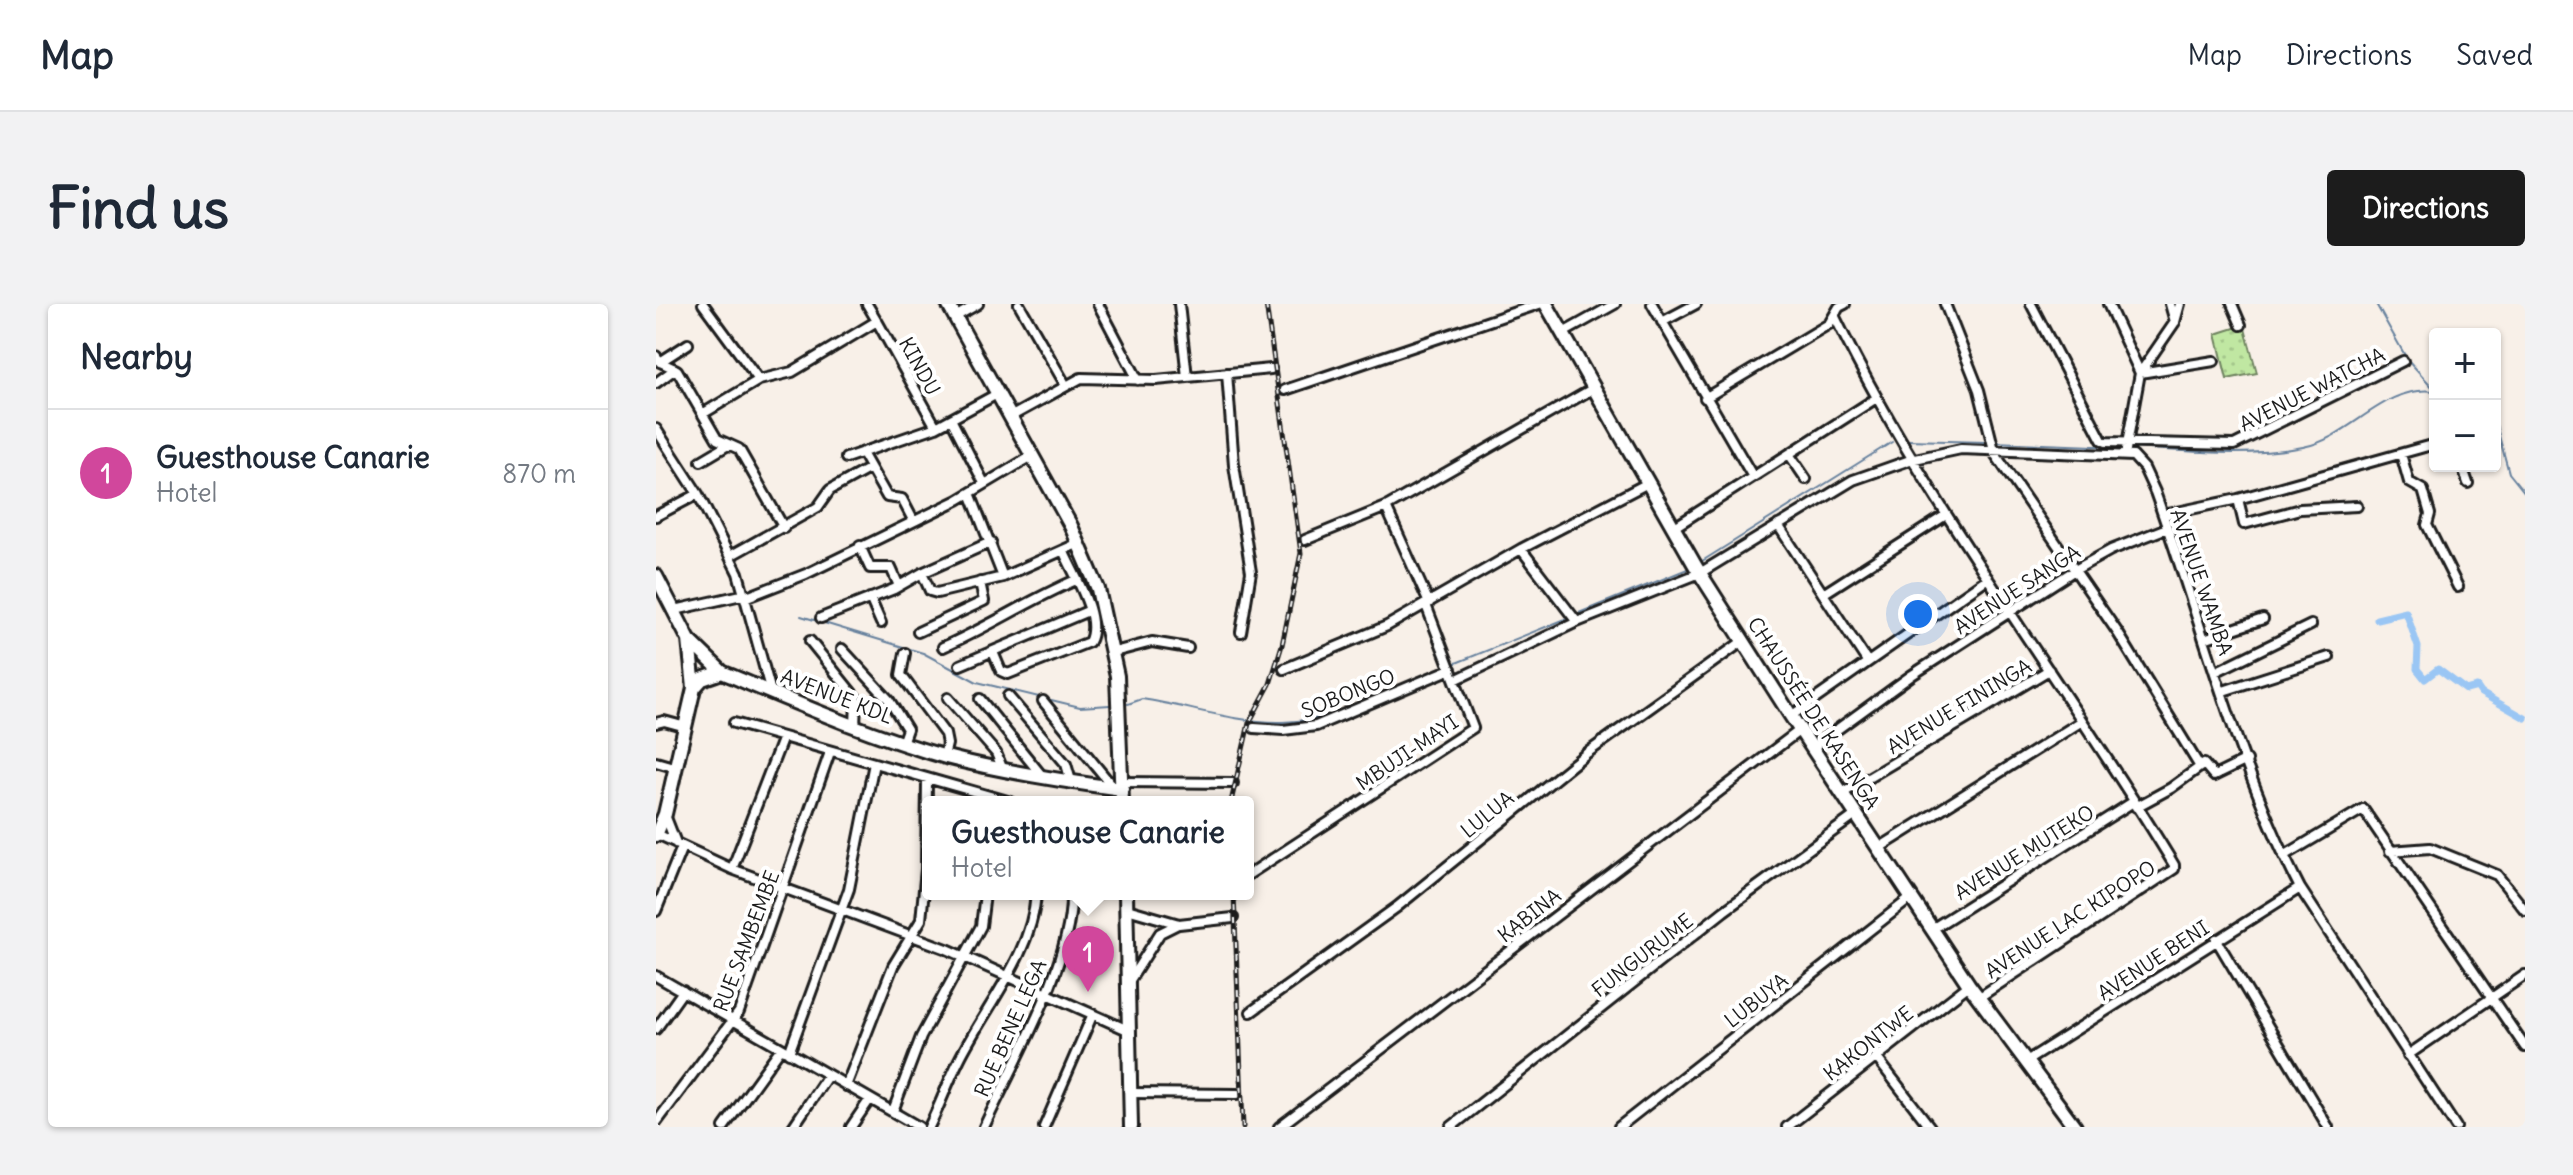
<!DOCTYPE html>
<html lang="en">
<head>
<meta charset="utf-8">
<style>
  body { margin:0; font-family:Delius,sans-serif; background:#f2f2f3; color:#1f2937 }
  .controls { position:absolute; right:24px; top:24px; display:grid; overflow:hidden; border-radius:8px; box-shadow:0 2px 6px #0004 }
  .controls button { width:72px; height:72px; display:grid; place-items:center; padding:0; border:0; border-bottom:2px solid #e0e1e3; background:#fff; color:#1f2937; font:40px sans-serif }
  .you { position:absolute; left:1262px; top:310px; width:28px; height:28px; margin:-20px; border:6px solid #fff; border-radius:50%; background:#1a73e8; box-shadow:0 0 0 12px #1a73e833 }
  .badge { display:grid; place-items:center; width:52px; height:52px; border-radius:50%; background:#1c1c1c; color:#fff; font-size:26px; font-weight:700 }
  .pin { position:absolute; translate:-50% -66px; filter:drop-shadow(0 2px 4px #0008) }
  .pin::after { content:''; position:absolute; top:42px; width:28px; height:24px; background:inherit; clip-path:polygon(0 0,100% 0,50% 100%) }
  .popup { position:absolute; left:266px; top:492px; width:332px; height:104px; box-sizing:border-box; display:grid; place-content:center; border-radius:8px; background:#fff; filter:drop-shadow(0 2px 6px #0005); font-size:26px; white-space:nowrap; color:#747a83 }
  .popup b { font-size:30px; color:#1f2937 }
  .popup::after { content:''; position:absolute; left:50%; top:100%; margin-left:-16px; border:16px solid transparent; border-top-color:#fff }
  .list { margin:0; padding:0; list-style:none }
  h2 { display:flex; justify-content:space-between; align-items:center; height:104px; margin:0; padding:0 32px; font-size:34px }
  h2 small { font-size:26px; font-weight:400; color:#747a83 }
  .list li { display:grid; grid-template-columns:52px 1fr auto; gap:24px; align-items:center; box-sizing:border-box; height:128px; padding:0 32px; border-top:2px solid #e0e1e3 }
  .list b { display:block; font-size:30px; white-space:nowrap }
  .list p { margin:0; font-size:26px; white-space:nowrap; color:#747a83 }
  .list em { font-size:26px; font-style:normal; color:#747a83 }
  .map { position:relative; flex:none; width:1869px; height:823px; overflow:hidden; border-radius:8px }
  header { display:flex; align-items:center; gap:48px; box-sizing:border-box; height:112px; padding:0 40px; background:#fff; border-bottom:2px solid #e0e1e3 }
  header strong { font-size:38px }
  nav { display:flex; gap:44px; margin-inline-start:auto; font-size:28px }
  .intro { display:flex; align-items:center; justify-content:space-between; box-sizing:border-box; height:192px; padding:0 48px }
  h1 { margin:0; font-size:56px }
  .button { padding:20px 36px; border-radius:8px; background:#1c1c1c; color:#fff; font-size:28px; font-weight:700 }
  main { display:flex; gap:48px; padding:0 48px }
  aside { flex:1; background:#fff; border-radius:8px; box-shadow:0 2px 6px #0004 }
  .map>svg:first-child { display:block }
</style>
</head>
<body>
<header>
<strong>Map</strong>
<nav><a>Map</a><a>Directions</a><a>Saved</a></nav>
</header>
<div class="intro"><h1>Find us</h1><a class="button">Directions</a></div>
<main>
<aside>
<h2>Nearby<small></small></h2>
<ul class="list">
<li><span class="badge" style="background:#d1479c">1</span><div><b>Guesthouse Canarie</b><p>Hotel</p></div><em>870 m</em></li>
</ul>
</aside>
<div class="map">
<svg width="1869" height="823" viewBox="0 0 1869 823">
  <defs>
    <pattern id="grass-dots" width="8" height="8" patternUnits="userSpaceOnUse" patternTransform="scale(2)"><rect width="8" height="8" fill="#c0e7a2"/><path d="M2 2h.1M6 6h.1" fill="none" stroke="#a4c68b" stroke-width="1.8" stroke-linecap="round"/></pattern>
  </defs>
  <rect width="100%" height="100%" fill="#f8f0e8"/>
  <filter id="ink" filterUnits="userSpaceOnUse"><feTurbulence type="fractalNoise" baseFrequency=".0125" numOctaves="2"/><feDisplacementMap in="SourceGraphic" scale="16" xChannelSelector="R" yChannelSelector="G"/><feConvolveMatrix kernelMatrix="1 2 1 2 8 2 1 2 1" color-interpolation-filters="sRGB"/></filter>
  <g filter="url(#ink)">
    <!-- grass -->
    <path fill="url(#grass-dots)" stroke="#6e825f" stroke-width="2" d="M1588,21l13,48 -30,6 -11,-45z"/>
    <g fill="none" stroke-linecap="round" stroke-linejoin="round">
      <!-- stream -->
      <path stroke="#68829e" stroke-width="2" d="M1720,0l31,55 28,31
        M1839,117l14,52 16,20
        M1250,136l81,2
        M1338,138l126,5
        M1476,144c56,3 116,10 171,-1 48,-9 81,-63 132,-56
        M1043,259l193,-121
        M918,311l116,-47
        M145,312l122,37 54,29 103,25 30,-2
        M795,361l117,-47
        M472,400l14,-5c46,7 93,24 140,23 55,0 112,-36 163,-55"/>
      <!-- canal -->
      <path stroke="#9ac6f4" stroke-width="7" d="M1721,315l29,-7 12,35 -1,22 8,10 13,-10 28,21 11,-3 4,6 44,25"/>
      <!-- street casing -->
      <g stroke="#1c1c1c" stroke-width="14">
        <path id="street" d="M47,0l56,76
          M211,0l10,17
          M363,0l46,80
          M442,0l40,76
          M523,0l8,73
          M996,0l101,173
          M1289,0l34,86 16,64 123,179 82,134
          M1375,0l71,136 4,2 128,3 169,-84
          M1452,0l32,69 74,-12
          M1514,0l5,18
          M1576,0l9,21
          M299,13l23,-13
          M1179,13c94,194 228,363 339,548v4l-196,129
          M1006,18l34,-18
          M907,29l52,-29
          M0,52l4,6 17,8 40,69 22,10 45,79
          M4,58l28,-18
          M571,69l7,92 17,107 -10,60
          M0,79l19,-14
          M629,86l254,-86
          M1049,94l124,-74 10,-17 6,-3
          M48,109l55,-33 33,-8 85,-51 59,106
          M354,113l71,-39 75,2 115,-11
          M295,115l33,64
          M0,125l42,65 40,79 33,119
          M206,149l25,44 15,2 11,21
          M1133,150l17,25
          M1745,150l8,28 14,8 7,24 -3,11 31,62
          M1469,151l15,-82 35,-51 5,-18
          M190,154l90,-31 61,-33
          M45,157l27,-16
          M1806,162l6,17
          M314,189l33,84
          M1582,195l6,25 56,-15 57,-3
          M730,203l43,96
          M1507,211l75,-16 197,-55
          M0,212l42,-22
          M1122,221l89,136
          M1017,224l202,-129
          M649,236l81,-33 208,-119
          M204,242l10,22h21l8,18
          M865,245l56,73
          M74,252l88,-49 12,-17 40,-22
          M266,269l69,-31
          M1167,290l123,-79
          M91,293l59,-23 152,-74 74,-44
          M214,294l11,25
          M19,306l71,-16
          M165,314l73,-29 28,-16 8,18 7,2 66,-16 76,-34
          M262,328l66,-31 -4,-19
          M1548,335l59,-20
          M154,337l46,57 -1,30
          M287,343c46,-20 86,-47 133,-67
          M186,345l47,51 18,29 -5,14
          M337,348l8,19 7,3 81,-32c13,-25 -16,-68 -26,-92
          M458,348l38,-10 36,6
          M249,349l-4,22 44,59 2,10 -3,12
          M304,361l128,-54
          M628,365l103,-43 134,-77 127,-66
          M1559,368l96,-47
          M799,376l122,-58 123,-49 153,-93 57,-20 51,-11 172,7 11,12 11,24c47,131 81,271 145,396l156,239
          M1567,387l106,-34
          M352,392l58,68 5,17
          M292,394l48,55 7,17
          M324,395l62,77
          M387,397l70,86
          M1135,412l197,-138
          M0,419l8,-2 22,6
          M78,419l277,79
          M598,424l29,2 33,-4 135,-57
          M1157,443l99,-72 163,-105 36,-20 56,-22
          M0,458l21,6
          M466,478l111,1
          M1187,489l206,-123
          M1480,503l35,-19 33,-24 10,12 33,-16
          M9,511l11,28
          M1,530l75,35 215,80 183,82
          M1223,544l203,-127
          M1734,547l40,-3 67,27 28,35
          M1628,552l79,-47 162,238
          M76,565l51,-132
          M592,571l225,-147 -47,-123
          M471,605l52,15 54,-6
          M0,607l26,-64
          M1276,625l201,-127
          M1560,635l112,188
          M0,672l263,151
          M474,676l30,-47 18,-9
          M595,708l146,-105 190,-154 156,-112
          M0,725l27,-38
          M133,749l60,-164 25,-126
          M1752,751l117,-80
          M1220,753l54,70
          M1369,758l275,-174
          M190,782l47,-120 28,-46 5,-51 1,-89
          M475,789l106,1
          M237,807l28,-74 60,-111 4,-32
          M0,819l83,-111 91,-260
          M68,823l57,-79
          M137,823l35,-52
          M195,823l19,-28
          M273,823c11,-22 19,-45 30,-67 26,-53 73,-105 77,-166
          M328,823c29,-63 89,-165 87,-233
          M388,823l48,-111
          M623,823l521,-397
          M795,823l273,-216 133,-97
          M963,823l293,-230
          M1131,823l182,-142"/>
      </g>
      <!-- secondary casing -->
      <g stroke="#1c1c1c" stroke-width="18">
        <path id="secondary" d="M292,0l123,222 27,63 19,87 5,126
          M890,0l150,263 95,149 178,269 106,142
          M0,272l33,64 5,48
          M33,336l33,32
          M0,531l9,-21 29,-126 8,-9 20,-7c74,31 147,63 224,85 58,15 117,24 176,32
          M470,590l5,233"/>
      </g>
      <!-- street -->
      <use href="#street" stroke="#fff" stroke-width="8"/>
      <!-- secondary -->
      <use href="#secondary" stroke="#fff" stroke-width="12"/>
      <!-- rail casing -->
      <g stroke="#1c1c1c" stroke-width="5">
        <path id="rail" d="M575,498l18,-79 21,-39 12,-39 19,-92 -35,-249
          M578,590l9,233"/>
      </g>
      <!-- rail -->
      <use href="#rail" stroke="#fff" stroke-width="2" stroke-dasharray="6" stroke-linecap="butt"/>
    </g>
  </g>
  <g text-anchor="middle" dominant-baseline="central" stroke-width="8" stroke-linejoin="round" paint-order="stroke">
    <!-- street labels -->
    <g font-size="20" fill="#1c1c1c" stroke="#fff">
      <text transform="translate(264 62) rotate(61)">KINDU</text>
      <text transform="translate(1656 85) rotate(-27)">AVENUE WATCHA</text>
      <text transform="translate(1546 278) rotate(71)">AVENUE WAMBA</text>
      <text transform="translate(1361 285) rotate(-33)">AVENUE SANGA</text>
      <text transform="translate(692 389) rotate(-22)">SOBONGO</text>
      <text transform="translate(181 392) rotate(21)">AVENUE KDL</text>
      <text transform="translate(1303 402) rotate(-31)">AVENUE FININGA</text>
      <text transform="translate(1158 409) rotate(57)">CHAUSSÉE DE KASENGA</text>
      <text transform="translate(751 448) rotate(-34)">MBUJI-MAYI</text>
      <text transform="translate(831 510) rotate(-39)">LULUA</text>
      <text transform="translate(1368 548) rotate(-32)">AVENUE MUTEKO</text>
      <text transform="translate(873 611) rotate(-38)">KABINA</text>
      <text transform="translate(1414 615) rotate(-33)">AVENUE LAC KIPOPO</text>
      <text transform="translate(90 637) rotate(-69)">RUE SAMBEMBE</text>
      <text transform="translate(986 651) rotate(-38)">FUNGURUME</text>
      <text transform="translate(1497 656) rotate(-33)">AVENUE BENI</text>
      <text transform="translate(1100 696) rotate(-38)">LUBUYA</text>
      <text transform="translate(354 724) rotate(-66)">RUE BENE LEGA</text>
      <text transform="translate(1212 739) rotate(-38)">KAKONTWE</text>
    </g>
  </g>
</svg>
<div class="controls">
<button>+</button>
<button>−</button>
</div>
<div class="you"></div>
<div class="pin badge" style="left:432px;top:688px;background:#d1479c">1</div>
<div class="popup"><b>Guesthouse Canarie</b>Hotel</div>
</div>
</main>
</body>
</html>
